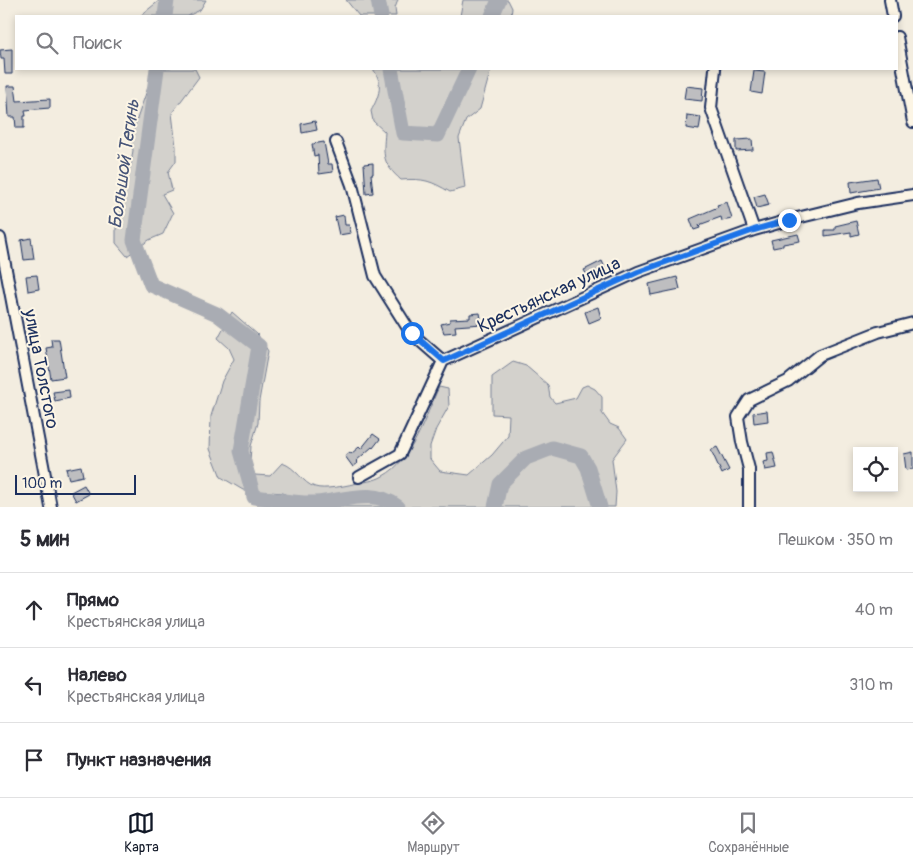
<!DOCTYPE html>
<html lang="ru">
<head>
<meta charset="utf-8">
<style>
  body { margin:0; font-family:Pangolin,sans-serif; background:#f7f7f7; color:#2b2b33 }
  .controls { position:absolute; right:15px; bottom:15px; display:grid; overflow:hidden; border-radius:0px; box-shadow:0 2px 8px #0003 }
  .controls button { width:45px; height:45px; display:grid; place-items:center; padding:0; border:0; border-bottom:1px solid #e1e1e2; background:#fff; color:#2b2b33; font:25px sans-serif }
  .scale { position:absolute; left:15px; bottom:12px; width:121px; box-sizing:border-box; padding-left:5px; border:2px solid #1b2f5e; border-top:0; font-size:14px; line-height:18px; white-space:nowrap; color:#1b2f5e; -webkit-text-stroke:4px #fcf5e5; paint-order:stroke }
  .stop { position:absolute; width:15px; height:15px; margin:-11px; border:4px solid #1a73e8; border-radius:50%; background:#fff }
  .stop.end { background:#1a73e8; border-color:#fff; box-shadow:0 1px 5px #0008 }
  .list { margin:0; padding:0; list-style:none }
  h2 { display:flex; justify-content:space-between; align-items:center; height:65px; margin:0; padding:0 20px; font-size:21px }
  h2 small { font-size:16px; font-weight:400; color:#7c7c81 }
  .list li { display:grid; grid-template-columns:32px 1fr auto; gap:15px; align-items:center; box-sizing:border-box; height:75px; padding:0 20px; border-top:1px solid #e1e1e2 }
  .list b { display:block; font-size:19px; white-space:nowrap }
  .list p { margin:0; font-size:16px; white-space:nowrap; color:#7c7c81 }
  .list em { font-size:16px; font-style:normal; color:#7c7c81 }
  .icon { flex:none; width:28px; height:28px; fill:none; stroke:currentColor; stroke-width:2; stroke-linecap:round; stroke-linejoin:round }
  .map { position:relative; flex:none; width:913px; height:507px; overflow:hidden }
  .search { position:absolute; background:#fff; box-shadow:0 2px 8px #0003; left:15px; right:15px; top:15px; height:55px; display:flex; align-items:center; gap:12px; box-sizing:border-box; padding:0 18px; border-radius:0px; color:#7c7c81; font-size:19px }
  .sheet { height:290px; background:#fff }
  nav { display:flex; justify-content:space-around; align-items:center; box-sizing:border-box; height:70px; border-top:1px solid #e1e1e2; background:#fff; font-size:14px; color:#7c7c81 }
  nav a { display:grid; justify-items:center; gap:2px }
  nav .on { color:#111827 }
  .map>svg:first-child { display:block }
</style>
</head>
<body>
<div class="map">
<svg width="913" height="507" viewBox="0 0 913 507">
  <rect width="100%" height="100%" fill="#f3ede0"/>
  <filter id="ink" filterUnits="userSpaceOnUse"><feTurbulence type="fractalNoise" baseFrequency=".02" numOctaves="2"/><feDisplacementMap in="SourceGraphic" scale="10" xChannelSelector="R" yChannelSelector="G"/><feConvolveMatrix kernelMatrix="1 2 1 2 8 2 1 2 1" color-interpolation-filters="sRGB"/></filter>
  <g filter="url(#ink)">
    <!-- green -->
    <path fill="#d3d1cc" stroke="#778095" d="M160,0h46l-6,10 -12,6h-48z
      M346,0h52l-3,8 1,8h-37z
      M463,0h45l4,8 -1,8h-51z
      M150,69h45l4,8 -27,36 4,34v14l-8,11 4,18 -10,4 11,19 -10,21 -14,6 -22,16 -11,-13v-18l6,-17v-15l9,-29 2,-14 -3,-11 23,-66z
      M373,69h118l-11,40 -14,11 -7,18 6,50 -15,4c-19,-11 -26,-14 -49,-12 -19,-17 -18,-24 -16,-48l-12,-11 -2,-10c8,-15 13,-27 2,-42z
      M232,312l26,23 10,16 -9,50 -1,22 -7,23 -1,16 5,13 15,1 12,-13c14,4 21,21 33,24 9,3 30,-1 38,-3 10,-2 22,-3 30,-8 30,-16 42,-59 56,-89l9,2 1,17 -13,23 -6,17v13l10,12 29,4 23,-20 16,-19 1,-21 -17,-1v-37l21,-15 13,4 22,19 2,12 5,6 21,-5 6,-11 5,-2 8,4 7,8v16l8,11 9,4 8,11 -15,20 4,33 -1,15h-306l-26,-14 -40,-3 -22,-13 -11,-28 1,-33 11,-35 12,-22 -5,-11 -11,-10z"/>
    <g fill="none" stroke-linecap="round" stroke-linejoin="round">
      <!-- river -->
      <path stroke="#a9acb3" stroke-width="15" d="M378,0l3,16
        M165,16l2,-16
        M492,16l7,-16
        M157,69l-23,171 17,45 66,29 42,32 -18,105 13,46c20,2 42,7 62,6 27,-2 58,-16 82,4
        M391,69l12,64 35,2 31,-66
        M495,507l5,-23 26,-26 26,-10 29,8 7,12 12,39"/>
    </g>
    <!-- building -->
    <path fill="#bebec0" stroke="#1b2f5e" d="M12,49v25h-7l-1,-15h-3l-1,-9z
      M754,71l11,1 -3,22 -11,-2z
      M7,86h8l2,15 33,-2v9l-25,2 1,6h-2v12h-8l-1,-11h-6z
      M686,86l17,2 -1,13 -18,-2z
      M687,115l14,2 -2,13 -13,-2z
      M315,121l2,9 -15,3 -1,-9z
      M752,139l1,11 -17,1v-11z
      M324,142l4,22h4l1,8 -14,2 -1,-19 -4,1 -2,-12z
      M373,163v11h-2l2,19 -7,1 -2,-30z
      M877,178l2,10 -28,5 -1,-11z
      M765,194l4,11 -12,3 -3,-11z
      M727,202l5,17 -10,2 -1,-4 -22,8 1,3 -6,2 -4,-11 28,-12 -1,-2z
      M344,215l1,10h4l2,8 -12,2 -4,-18z
      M856,221l3,13 -8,2v-4l-26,4v-6h10v-4z
      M798,234l2,7 -17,3v2l-10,2 -2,-8z
      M31,238l3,21 -10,1 -3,-20z
      M602,261l4,9 -18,7 -4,-7z
      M37,275l2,14 -11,2 -2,-15z
      M677,277l3,12 -29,6 -2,-11z
      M598,307l3,11 -12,5 -4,-11z
      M480,313l2,11 -27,2 1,6 -12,1 -3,-9 9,-2v-3l20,-1v-4z
      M51,339h8l6,38 -14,2 -5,-31 6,-1z
      M69,390l1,8 -15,3 -2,-9z
      M767,411l1,10 -14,2 -1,-10z
      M373,434l7,5 -7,9 -1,-1 -16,14 2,2 -5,4 -8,-11 5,-4 1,2 8,-7 2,2z
      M717,447l12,23 -7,4 -11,-24z
      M773,452l4,16 -12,2 -2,-8 5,-1 -1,-8z
      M913,452v17l-7,1 -2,-16z
      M81,466l2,10 -14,3 -3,-10z
      M84,485l5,9 -13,7 -5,-9z"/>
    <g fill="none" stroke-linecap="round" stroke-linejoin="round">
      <!-- street casing -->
      <g stroke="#1b2f5e" stroke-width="14">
        <path id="street" d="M890,0l3,16
          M897,37l16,85
          M715,69l-4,39 43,122
          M336,142l16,43 23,91 36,57 32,28
          M0,238l51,269
          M359,477l41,-23 43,-93 195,-89 116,-42 35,-10 69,-17 55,-8
          M749,507v-38l-7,-27 -4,-25 11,-17 39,-19 32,-26 58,-23 35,-9"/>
      </g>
      <!-- street -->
      <use href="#street" stroke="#fcf5e5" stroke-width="10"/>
    </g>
  </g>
  <g fill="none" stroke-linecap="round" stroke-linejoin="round" filter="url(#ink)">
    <!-- route -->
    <path stroke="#1a73e8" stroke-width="6" d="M412,333l32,28 194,-89 116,-42 35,-10"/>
  </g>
  <g text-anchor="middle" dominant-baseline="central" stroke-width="4" stroke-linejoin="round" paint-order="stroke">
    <!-- street labels -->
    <g font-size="18" fill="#1b2f5e" stroke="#fcf5e5">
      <text transform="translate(549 295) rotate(-25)">Крестьянская улица</text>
      <text transform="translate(41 369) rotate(79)">улица Толстого</text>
    </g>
    <!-- water labels -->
    <g font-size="19" font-style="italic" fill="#465478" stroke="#fcf5e5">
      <text transform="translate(124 164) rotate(-82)">Большой Тегинь</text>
    </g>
  </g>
</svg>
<div class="controls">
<button><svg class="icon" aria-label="locate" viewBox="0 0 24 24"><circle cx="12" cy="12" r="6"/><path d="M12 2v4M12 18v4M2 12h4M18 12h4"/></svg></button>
</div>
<div class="scale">100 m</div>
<div class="stop" style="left:412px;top:333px"></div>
<div class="stop end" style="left:789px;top:220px"></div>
<div class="search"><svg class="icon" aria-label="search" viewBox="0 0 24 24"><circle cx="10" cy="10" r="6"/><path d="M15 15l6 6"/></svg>Поиск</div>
</div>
<section class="sheet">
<h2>5 мин<small>Пешком · 350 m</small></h2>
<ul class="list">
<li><svg class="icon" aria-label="ahead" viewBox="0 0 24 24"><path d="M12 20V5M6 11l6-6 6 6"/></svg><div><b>Прямо</b><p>Крестьянская улица</p></div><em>40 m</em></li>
<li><svg class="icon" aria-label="left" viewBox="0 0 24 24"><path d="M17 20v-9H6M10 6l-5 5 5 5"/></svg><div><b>Налево</b><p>Крестьянская улица</p></div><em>310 m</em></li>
<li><svg class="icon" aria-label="arrive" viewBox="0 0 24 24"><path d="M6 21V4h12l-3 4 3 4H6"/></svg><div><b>Пункт назначения</b></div></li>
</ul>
</section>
<nav>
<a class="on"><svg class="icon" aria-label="map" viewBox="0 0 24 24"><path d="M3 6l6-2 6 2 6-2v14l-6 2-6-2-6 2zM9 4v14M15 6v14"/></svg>Карта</a>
<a><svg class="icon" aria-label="directions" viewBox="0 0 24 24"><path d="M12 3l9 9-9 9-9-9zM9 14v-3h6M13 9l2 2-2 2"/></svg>Маршрут</a>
<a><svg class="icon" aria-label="saved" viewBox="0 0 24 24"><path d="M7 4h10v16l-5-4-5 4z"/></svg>Сохранённые</a>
</nav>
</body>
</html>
